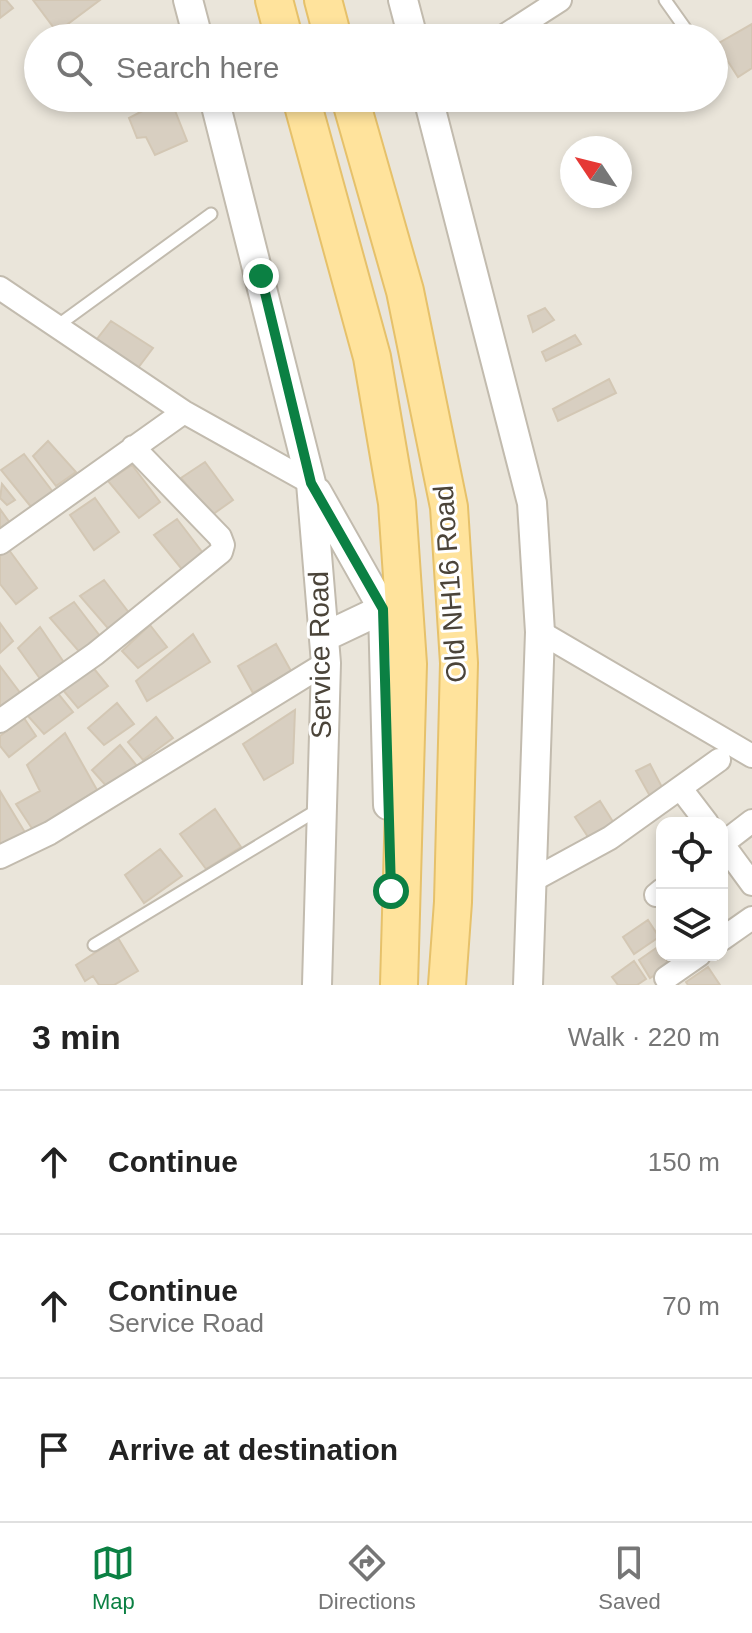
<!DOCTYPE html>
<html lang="en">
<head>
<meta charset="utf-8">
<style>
  body { margin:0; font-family:Helvetica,sans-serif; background:#f6f6f6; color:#222 }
  .controls { position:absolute; right:24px; bottom:24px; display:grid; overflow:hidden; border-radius:16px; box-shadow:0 4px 12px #0003 }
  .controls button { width:72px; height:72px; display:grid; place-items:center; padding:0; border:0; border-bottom:2px solid #e0e0e0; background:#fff; color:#222; font:40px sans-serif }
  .compass { position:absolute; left:560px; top:136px; width:72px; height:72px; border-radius:50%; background:#fff; box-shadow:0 4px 12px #0003; rotate:305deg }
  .stop { position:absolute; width:24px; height:24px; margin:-18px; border:6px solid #0b8043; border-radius:50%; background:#fff }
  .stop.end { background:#0b8043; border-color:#fff; box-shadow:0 2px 8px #0008 }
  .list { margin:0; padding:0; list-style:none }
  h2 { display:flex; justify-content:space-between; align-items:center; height:104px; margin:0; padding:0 32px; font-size:34px }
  h2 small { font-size:26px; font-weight:400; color:#767676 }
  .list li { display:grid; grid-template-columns:52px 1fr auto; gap:24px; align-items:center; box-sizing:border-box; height:144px; padding:0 32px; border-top:2px solid #e0e0e0 }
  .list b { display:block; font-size:30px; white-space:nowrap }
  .list p { margin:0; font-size:26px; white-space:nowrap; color:#767676 }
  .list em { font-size:26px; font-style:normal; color:#767676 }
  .icon { flex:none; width:44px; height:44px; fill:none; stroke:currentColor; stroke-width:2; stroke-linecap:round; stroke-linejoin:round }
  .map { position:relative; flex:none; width:752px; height:985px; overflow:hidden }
  .search { position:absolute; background:#fff; box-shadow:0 4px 12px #0003; left:24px; right:24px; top:24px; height:88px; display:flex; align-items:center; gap:20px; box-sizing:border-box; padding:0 28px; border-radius:44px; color:#767676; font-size:30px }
  .sheet { height:536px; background:#fff }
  nav { display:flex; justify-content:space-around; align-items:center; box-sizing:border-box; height:112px; border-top:2px solid #e0e0e0; background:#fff; font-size:22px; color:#767676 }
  nav a { display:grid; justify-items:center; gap:4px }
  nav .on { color:#0b8043 }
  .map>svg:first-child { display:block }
</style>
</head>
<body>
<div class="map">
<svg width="752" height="985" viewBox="0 0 752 985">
  <rect width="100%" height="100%" fill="#f6f3ec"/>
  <!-- residential -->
  <path fill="#eae5da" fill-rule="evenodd" d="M0,0h752v985h-752zM38,38h676v60h-676zM572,148h48v48h-48zM662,823h60v132h-60z"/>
  <!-- building -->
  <path fill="#d8cfc1" stroke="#d3c7b4" stroke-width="2" d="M0,0h6l7,8 -13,10z
    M33,0h67l-43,32z
    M752,24v44l-14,9 -21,-33z
    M167,98h3l17,43 -32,14 -9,-18 -9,1 -8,-20z
    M545,308l9,12 -21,12 -5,-16z
    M111,321l42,27 -18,24 -42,-28z
    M575,335l6,9 -35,17 -4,-9z
    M609,379l7,14 -58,28 -5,-12z
    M48,441l28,31 -20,14 -23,-30z
    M24,454l29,38 -21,16 -31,-38z
    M205,462l28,38 -21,15 -31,-37z
    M132,465l28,37 -21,16 -31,-37z
    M2,484l13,16 -8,5 -7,-7z
    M95,498l24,34 -25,18 -24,-35z
    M0,509l10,14 -10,7z
    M177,519l29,38 -21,16 -31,-38z
    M9,550l28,38 -21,16 -16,-20v-28z
    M104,580l29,38 -21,15 -32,-37z
    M74,602l29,38 -21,15 -32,-37z
    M0,623l13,18 -13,12z
    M150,625l17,22 -29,21 -16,-17z
    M40,627l25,37 -24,16 -23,-32z
    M193,634l17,28 -63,39 -11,-20z
    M276,644l15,27 -38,22 -15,-27z
    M91,665l17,21 -30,22 -15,-18z
    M0,666l21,28 -21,14z
    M56,691l17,21 -29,22 -16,-18z
    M117,703l17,21 -30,21 -16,-17z
    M295,710l-2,53 -29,17 -21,-36z
    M156,717l17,21 -30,22 -15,-18z
    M24,718l12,18 -27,21 -9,-11v-10z
    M65,733l32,57 -64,40 -17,-26 24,-13 -13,-26z
    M120,745l17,21 -29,22 -16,-18z
    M650,764l14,27 -13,7 -15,-27z
    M0,791l26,43 -26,14z
    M600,801l15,24 -25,15 -15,-23z
    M215,809l26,38 -35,22 -26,-35z
    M160,849l22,27 -38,27 -19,-28z
    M648,920l11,17 -25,17 -11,-17z
    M118,938l20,33 -24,14h-15l-6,-9 -8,5 -9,-16z
    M659,946l3,9 9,10 -21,13 -11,-18z
    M634,961l12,18 -9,6h-19l-6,-8z
    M708,967l12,18h-32l-2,-3z"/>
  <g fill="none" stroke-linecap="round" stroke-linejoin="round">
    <!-- service casing -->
    <g stroke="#c2bbae" stroke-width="15">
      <path id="service" d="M665,0l27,38
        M714,68l2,4
        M57,326l154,-112
        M94,945l225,-136"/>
    </g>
    <!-- minor casing -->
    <g stroke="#c2bbae" stroke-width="26">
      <path id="minor" d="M501,38l59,-38
        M0,288l184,124 127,71
        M0,543l184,-131
        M540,632l212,124
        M0,721l95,-67 126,-102 2,-7 -3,-8 -87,-90
        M681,789l26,34
        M722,843l30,41
        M722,844l30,-23
        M0,857l50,-24 276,-170
        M533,880l77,-42 109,-78
        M656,895l6,-5
        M722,939l30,-21
        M666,978l33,-23"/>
    </g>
    <!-- tertiary casing -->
    <g stroke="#c2bbae" stroke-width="32">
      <path id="tertiary" d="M188,0l10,38
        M403,0l10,38
        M214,98l97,385 15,180 -9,322
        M428,98l104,405 8,129 -12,353
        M317,492l66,117 5,196
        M324,637l59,-28"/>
    </g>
    <!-- primary casing -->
    <g stroke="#e6c16a" stroke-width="40">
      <path id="primary" d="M274,0l10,38
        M323,0l10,38
        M301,98l71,259 25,146 11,161 -9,321
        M350,98l55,193 44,216 10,156 -6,239 -6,83"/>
    </g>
    <!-- service -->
    <use href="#service" stroke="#fff" stroke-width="11"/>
    <!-- minor -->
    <use href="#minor" stroke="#fff" stroke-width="22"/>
    <!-- tertiary -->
    <use href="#tertiary" stroke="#fff" stroke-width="28"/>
    <!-- primary -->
    <use href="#primary" stroke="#ffe39c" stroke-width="36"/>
  </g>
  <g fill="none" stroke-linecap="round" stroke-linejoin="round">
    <!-- route -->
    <path stroke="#0b8043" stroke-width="10" d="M261,276l50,207 72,126 8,282"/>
  </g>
  <g text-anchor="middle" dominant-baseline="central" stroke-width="6" stroke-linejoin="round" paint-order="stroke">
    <!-- street labels -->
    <g font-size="28" fill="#4b4439" stroke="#fff">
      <text transform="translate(450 584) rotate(-94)">Old NH16 Road</text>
      <text transform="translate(320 655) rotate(-91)">Service Road</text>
    </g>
  </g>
</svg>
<div class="controls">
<button><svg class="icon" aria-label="locate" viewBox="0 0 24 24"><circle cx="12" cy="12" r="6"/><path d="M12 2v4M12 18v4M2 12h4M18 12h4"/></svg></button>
<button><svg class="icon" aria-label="layers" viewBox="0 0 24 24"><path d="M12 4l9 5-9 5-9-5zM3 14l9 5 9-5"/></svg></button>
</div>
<svg class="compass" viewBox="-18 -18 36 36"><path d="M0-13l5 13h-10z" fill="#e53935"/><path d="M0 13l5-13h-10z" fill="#767676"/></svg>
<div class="stop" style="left:391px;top:891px"></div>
<div class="stop end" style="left:261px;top:276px"></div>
<div class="search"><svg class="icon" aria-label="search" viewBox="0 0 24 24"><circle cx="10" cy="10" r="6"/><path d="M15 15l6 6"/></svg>Search here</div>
</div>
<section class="sheet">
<h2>3 min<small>Walk · 220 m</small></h2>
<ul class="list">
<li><svg class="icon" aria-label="ahead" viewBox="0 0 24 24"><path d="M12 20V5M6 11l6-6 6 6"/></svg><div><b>Continue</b></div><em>150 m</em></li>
<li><svg class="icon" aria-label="ahead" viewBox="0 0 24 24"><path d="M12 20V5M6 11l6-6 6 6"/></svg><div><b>Continue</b><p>Service Road</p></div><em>70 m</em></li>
<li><svg class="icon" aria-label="arrive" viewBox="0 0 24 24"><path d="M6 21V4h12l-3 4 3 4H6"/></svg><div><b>Arrive at destination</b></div></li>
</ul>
</section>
<nav>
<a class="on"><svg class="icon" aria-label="map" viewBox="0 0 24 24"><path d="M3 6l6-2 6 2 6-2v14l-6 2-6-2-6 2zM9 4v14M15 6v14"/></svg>Map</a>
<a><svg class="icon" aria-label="directions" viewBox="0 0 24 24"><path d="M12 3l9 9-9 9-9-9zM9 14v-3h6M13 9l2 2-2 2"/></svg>Directions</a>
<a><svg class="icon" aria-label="saved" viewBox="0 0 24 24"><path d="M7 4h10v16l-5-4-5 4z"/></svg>Saved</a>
</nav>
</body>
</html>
